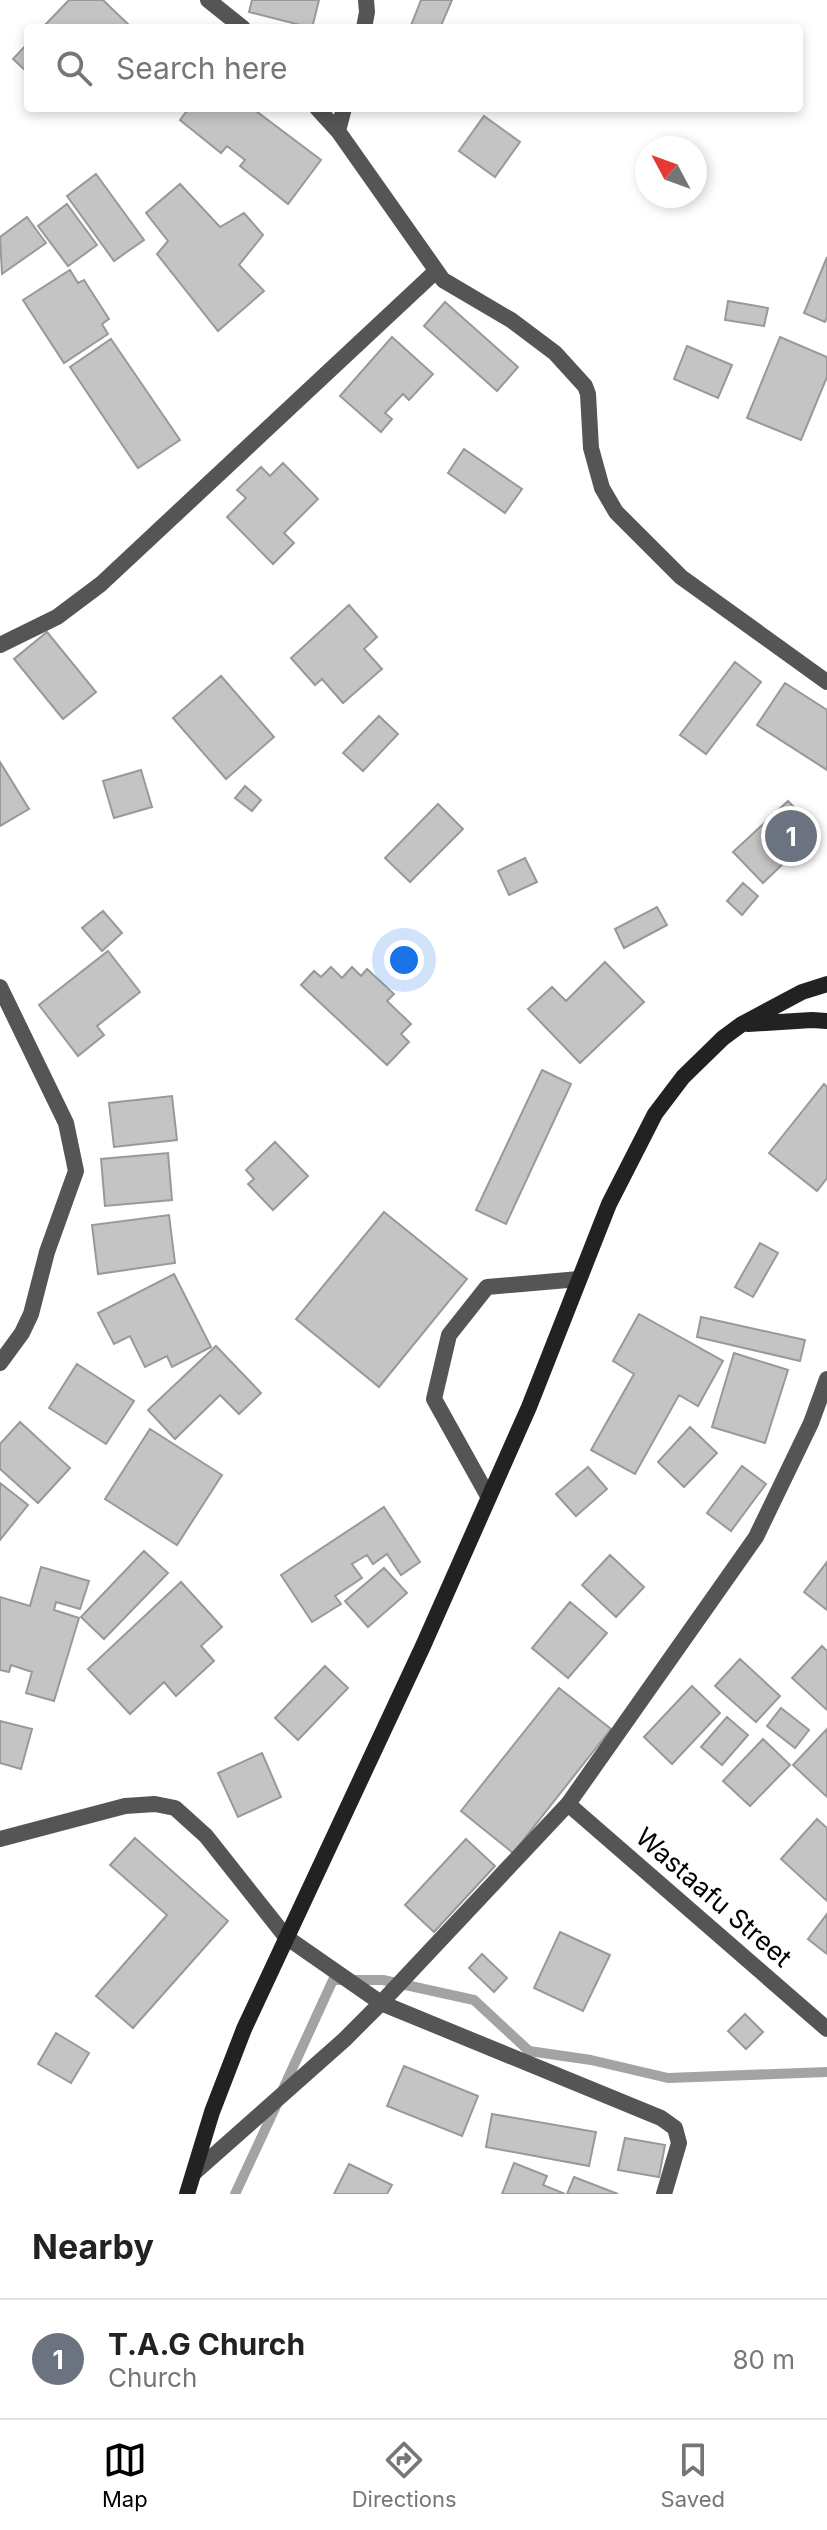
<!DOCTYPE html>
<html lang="en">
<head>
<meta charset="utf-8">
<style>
  body { margin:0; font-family:Inter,sans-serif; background:#f6f6f6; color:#222 }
  .compass { position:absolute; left:635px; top:136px; width:72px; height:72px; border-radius:50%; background:#fff; box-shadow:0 4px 12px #0003; rotate:311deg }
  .you { position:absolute; left:404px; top:960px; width:28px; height:28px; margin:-20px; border:6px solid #fff; border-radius:50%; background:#1a73e8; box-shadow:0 0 0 12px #1a73e833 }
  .badge { display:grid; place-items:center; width:52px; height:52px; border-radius:50%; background:#000; color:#fff; font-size:26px; font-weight:700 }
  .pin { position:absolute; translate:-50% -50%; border:4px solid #fff; box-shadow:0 2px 8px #0006 }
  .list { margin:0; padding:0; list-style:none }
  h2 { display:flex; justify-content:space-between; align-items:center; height:104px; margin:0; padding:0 32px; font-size:34px }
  h2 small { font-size:26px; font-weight:400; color:#767676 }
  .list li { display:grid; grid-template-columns:52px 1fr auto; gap:24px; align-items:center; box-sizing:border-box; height:120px; padding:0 32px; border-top:2px solid #e0e0e0 }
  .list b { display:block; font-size:30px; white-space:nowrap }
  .list p { margin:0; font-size:26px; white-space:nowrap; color:#767676 }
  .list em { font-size:26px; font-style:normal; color:#767676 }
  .icon { flex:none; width:44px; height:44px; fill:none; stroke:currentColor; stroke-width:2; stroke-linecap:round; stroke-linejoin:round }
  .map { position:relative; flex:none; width:827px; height:2194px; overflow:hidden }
  .search { position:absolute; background:#fff; box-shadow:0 4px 12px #0003; left:24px; right:24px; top:24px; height:88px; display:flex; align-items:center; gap:20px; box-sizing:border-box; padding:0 28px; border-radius:8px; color:#767676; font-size:30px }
  .sheet { height:224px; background:#fff }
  nav { display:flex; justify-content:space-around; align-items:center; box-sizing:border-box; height:112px; border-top:2px solid #e0e0e0; background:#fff; font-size:22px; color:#767676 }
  nav a { display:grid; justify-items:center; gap:4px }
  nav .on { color:#000 }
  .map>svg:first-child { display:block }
</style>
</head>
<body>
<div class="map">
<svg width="827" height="2194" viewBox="0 0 827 2194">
  <rect width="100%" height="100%" fill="#fff"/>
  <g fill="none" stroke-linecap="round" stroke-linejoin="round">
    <!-- stream -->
    <path stroke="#a3a3a3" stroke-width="10" d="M283,2089l50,-109h50l91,20 55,51 62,9 77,18 159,-6
      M235,2194l42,-90"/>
  </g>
  <!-- building -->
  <path fill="#c4c4c4" stroke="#999" stroke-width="2" d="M69,0h34l29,28h-90z
    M252,0h67l-7,28 -63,-16z
    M421,0h31l-12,28h-30z
    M28,43v30l-15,-14z
    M189,108h63l69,52 -33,44 -48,-38 5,-6 -18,-14 -6,7 -41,-33z
    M484,116l36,26 -25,35 -36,-26z
    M96,174l48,66 -30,21 -47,-65z
    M180,184l40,43 24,-14 19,22 -24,30 25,26 -46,40 -61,-77 11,-13 -22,-28z
    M67,204l30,41 -29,21 -30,-40z
    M27,217l19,26 -44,31 -2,-37z
    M827,257v60l-2,5 -21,-9z
    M70,270l8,13 6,-3 25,39 -7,5 6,10 -44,29 -41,-63z
    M728,301l40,7 -4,18 -39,-6z
    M445,302l73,65 -21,24 -73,-65z
    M392,337l41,37 -24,26 -6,-6 -18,19 7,6 -11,13 -41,-36z
    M780,337l47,20v20l-26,63 -54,-22z
    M111,339l69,101 -42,28 -68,-101z
    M687,346l45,19 -14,33 -44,-19z
    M464,449l58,40 -17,24 -57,-40z
    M283,463l35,36 -34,34 10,10 -21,21 -46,-47 19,-19 -9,-8 24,-23 9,9z
    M349,605l28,32 -13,12 18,20 -39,34 -21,-24 -7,6 -24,-27z
    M47,632l49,60 -33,27 -49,-60z
    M735,662l26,20 -55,72 -26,-19z
    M221,676l53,61 -48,42 -53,-61z
    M785,683l42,27v60l-70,-45z
    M379,716l19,18 -35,37 -20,-18z
    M0,762l29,47 -29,17z
    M141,770l11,37 -38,11 -11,-37z
    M245,786l16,14 -9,11 -17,-13z
    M788,801l29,30 -54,52 -30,-31z
    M438,804l25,25 -53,53 -25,-24z
    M525,858l12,24 -28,13 -11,-24z
    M743,883l15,13 -16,19 -15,-14z
    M657,907l10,18 -43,23 -9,-19z
    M103,911l19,22 -20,18 -20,-23z
    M108,951l32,41 -43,34 7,9 -26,21 -39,-51z
    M605,962l39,40 -64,61 -52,-54 24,-22 14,14z
    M331,967l11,11 10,-11 9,9 6,-7 27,25 -7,7 24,23 -10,10 8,8 -22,23 -86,-80 13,-14 7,6z
    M542,1070l29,14 -65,140 -30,-14z
    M824,1084l3,3v91l-10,13 -48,-38z
    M172,1096l5,44 -63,7 -5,-44z
    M275,1142l33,34 -35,34 -25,-26 6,-5 -8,-9z
    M168,1153l4,47 -67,6 -4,-47z
    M384,1212l83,67 -88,108 -83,-68z
    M169,1215l6,48 -77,11 -6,-49z
    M760,1243l18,10 -25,44 -18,-10z
    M174,1274l37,73 -39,20 -5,-11 -22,11 -15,-31 -16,8 -16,-31z
    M639,1314l84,47 -25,45 -19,-11 -44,79 -44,-24 43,-76 -21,-13z
    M701,1317l104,23 -5,21 -103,-24z
    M216,1346l45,47 -22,21 -19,-19 -45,44 -27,-29z
    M734,1353l54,17 -23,73 -53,-16z
    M77,1364l57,37 -28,43 -57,-36z
    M20,1422l50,46 -32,35 -38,-34v-25z
    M690,1427l27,26 -33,34 -26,-25z
    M150,1429l72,46 -45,70 -72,-46z
    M742,1466l24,18 -35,47 -24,-18z
    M588,1467l19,22 -31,27 -20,-22z
    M0,1483l28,22 -28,35z
    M384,1507l36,55 -19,13 -14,-21 -14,10 -6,-9 -15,9 10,14 -27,18 6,8 -29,18 -31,-47z
    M144,1551l24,22 -64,66 -23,-22z
    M610,1555l34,32 -28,30 -34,-32z
    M827,1562v48l-23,-18z
    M41,1567l48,14 -9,28 -24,-7 -2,8 25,8 -25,83 -28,-8 6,-21 -21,-7 -2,7 -9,-2v-73l30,9z
    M384,1568l23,25 -39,34 -23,-26z
    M181,1582l41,45 -21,19 13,15 -38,35 -12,-14 -34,32 -42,-45z
    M570,1602l37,31 -39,45 -36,-30z
    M822,1646l5,5v59l-35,-32z
    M740,1659l40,37 -24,26 -41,-36z
    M325,1666l23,22 -50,52 -23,-22z
    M692,1686l28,27 -48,51 -28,-27z
    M559,1688l52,41 -98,124 -52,-42z
    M781,1708l28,22 -14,18 -28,-22z
    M727,1717l21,18 -26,30 -21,-18z
    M0,1721l32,8 -11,40 -21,-6z
    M827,1729v68l-34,-32z
    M763,1739l27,26 -40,41 -27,-25z
    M262,1753l19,44 -43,20 -20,-44z
    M817,1819l10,9v73l-46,-42z
    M135,1838l93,83 -95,107 -37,-32 71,-81 -57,-50z
    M466,1839l29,27 -61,66 -29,-27z
    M827,1914v40l-19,-15z
    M560,1932l50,23 -27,56 -49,-23z
    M482,1954l25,24 -13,14 -25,-24z
    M745,2014l18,18 -17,17 -18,-18z
    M56,2033l33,20 -18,30 -33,-19z
    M404,2066l74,30 -16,40 -75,-30z
    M492,2114l104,18 -7,34 -103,-19z
    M625,2138l40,7 -6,32 -41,-7z
    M514,2163l33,13 -4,9 22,9h-63z
    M349,2164l43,21 -5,9h-53z
    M574,2177l44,17h-51z"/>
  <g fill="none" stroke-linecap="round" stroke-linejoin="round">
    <!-- lane -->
    <path stroke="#555" stroke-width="16" d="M488,1496l-54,-97 15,-64 38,-48 92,-8"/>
    <!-- street -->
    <path stroke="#555" stroke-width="16" d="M208,0l35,28
      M364,28l3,-16 -1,-12
      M317,108l21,23 105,149 68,40 44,33 30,33 3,8 3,54 11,40 14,24 65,65 146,105
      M338,131l6,-23
      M0,645l57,-28 44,-33 334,-312
      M0,987l66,136 10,48 -29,81 -16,62 -9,19 -22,30
      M568,1804l259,225
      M0,1839l125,-33 30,-2 20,4 31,28 80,101 95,66 280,115 14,10 4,15 -15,51
      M195,2172l149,-132 37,-37 187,-199 188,-267 55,-114 16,-44"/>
    <!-- secondary -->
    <path stroke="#222" stroke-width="16" d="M748,1024l64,-4 15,1
      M187,2194l25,-82 32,-83 179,-383 106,-239 80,-203 46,-90 28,-37 40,-39 19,-14 60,-32 25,-8"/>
  </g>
  <g text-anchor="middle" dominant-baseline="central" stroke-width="6" stroke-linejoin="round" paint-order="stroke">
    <!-- street labels -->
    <g font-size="26" fill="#000" stroke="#fff">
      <text transform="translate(714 1897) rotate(41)">Wastaafu Street</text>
    </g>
  </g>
</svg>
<svg class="compass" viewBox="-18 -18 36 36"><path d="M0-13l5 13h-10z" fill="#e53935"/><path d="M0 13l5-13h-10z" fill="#767676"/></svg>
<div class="you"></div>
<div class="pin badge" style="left:791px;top:836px;background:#6b7280">1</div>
<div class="search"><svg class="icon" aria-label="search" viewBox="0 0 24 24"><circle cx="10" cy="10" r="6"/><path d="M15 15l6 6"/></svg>Search here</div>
</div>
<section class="sheet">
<h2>Nearby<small></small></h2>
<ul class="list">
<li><span class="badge" style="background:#6b7280">1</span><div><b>T.A.G Church</b><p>Church</p></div><em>80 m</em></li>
</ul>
</section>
<nav>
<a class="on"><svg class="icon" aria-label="map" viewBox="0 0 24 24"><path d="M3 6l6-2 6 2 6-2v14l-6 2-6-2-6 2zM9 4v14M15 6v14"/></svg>Map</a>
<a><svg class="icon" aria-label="directions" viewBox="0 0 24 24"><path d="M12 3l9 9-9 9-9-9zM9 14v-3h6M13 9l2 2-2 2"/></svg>Directions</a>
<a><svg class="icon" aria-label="saved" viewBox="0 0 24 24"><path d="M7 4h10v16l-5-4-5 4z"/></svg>Saved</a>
</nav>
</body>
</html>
